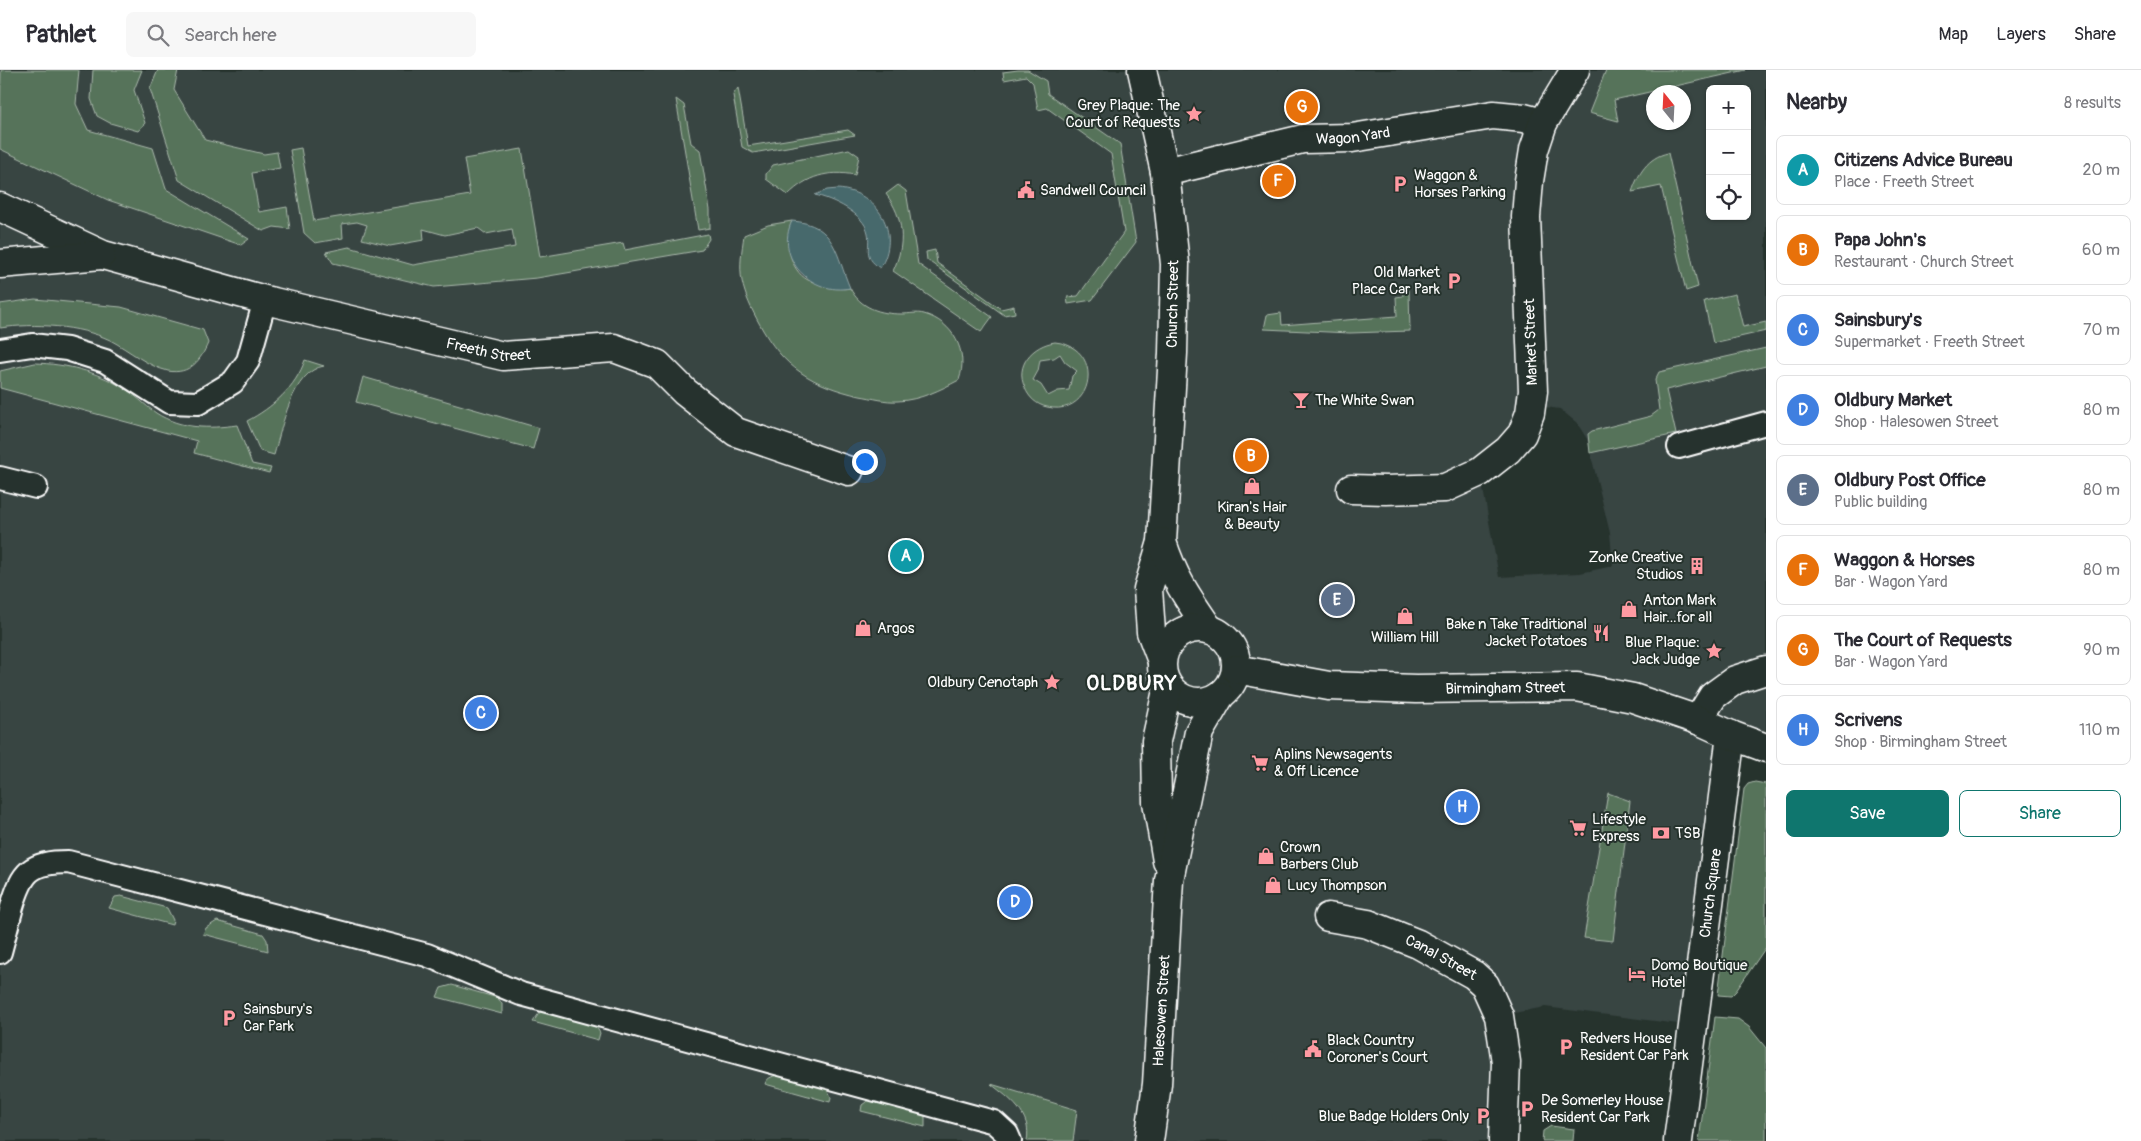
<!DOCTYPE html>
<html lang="en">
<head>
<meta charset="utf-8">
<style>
  body { margin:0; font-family:Pangolin,sans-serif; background:#f7f7f7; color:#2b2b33 }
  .controls { position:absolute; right:15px; top:15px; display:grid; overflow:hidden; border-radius:8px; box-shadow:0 1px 4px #0004 }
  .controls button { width:45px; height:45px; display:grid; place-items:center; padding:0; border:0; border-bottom:1px solid #e1e1e2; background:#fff; color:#2b2b33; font:25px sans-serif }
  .compass { position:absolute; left:1646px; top:15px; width:45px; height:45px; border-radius:50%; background:#fff; box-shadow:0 1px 4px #0004; rotate:342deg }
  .you { position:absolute; left:864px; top:391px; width:18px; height:18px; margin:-12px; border:4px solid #fff; border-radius:50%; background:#1a73e8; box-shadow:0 0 0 8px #1a73e833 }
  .badge { display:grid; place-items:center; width:32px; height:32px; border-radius:50%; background:#0f766e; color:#fff; font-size:16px; font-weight:700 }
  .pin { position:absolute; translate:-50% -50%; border:2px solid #fff; box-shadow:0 1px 5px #0006 }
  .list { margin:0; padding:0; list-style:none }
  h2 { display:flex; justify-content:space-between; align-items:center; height:65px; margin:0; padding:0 20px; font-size:21px }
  h2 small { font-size:16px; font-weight:400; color:#7c7c81 }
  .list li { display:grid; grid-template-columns:32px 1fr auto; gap:15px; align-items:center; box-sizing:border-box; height:70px; margin:0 10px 10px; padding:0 10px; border:1px solid #e1e1e2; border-radius:8px }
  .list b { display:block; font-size:19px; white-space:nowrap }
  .list p { margin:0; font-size:16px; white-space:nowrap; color:#7c7c81 }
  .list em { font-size:16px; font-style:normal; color:#7c7c81 }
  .actions { display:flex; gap:10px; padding:15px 20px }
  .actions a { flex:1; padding:11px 0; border:1px solid #0f766e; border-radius:8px; text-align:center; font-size:18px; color:#0f766e }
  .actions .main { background:#0f766e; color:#fff }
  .icon { flex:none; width:28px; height:28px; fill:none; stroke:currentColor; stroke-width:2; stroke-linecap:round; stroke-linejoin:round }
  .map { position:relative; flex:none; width:1766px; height:1071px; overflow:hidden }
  header { display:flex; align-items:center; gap:30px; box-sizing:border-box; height:70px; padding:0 25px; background:#fff; border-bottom:1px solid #e1e1e2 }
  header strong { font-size:24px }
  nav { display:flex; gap:28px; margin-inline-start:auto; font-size:18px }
  .search { width:350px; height:45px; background:#f7f7f7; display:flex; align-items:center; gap:12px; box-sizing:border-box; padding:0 18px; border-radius:8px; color:#7c7c81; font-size:19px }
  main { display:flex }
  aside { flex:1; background:#fff }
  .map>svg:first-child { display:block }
</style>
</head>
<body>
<header>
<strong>Pathlet</strong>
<div class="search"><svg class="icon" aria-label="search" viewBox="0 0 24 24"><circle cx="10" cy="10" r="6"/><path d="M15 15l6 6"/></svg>Search here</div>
<nav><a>Map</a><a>Layers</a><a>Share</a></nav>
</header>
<main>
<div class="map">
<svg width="1766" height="1071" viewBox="0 0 1766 1071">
  <rect width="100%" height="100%" fill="#26332d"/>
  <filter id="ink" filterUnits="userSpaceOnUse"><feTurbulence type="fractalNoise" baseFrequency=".02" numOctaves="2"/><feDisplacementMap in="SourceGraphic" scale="10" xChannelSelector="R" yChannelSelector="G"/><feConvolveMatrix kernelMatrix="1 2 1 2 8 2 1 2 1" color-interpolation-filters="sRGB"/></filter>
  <g filter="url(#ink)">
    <!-- built -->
    <path fill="#384442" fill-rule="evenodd" d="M0,0h1766v678l-35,-13 -37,291 -149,-19 -46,9 4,125h-1503zM1710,19h37v127h-37zM1654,22h30v30h-30zM1531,335l29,4 17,14 10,16 23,94 3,33 -33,7 -81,4 -19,-105z"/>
    <!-- green -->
    <path fill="#56735a" stroke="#aab9ac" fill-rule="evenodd" d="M1,0h78l-3,34 12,26 65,18 13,41 83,50 -8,6 -133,-45 -108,-51z
      M93,0h49l-8,20 11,33 -7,8 -28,-8 -13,-7 -6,-17z
      M158,0h20l-4,20 31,50 59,14 13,-2 3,16 -28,5 7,39 28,-5 3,22 -16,-2 -11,4 -84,-51 -29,-91z
      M1018,0h10l18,11 2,13 72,50 16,98 -44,58 -24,4 -1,-7 11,-1 46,-64 -13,-78 -64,-46 -9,2 -5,-27 -7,-7 -22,4 -1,-8z
      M1606,0h140l-132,30 4,21 -29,-8z
      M738,18l10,58 100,-16 7,5 -102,18 -11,-6 -9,-52z
      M676,29l8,6 7,38 9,7 10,60v18l-12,2z
      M301,78l13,73 156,-26 -6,-36 58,-10 18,108 83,-14 2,7 83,-16 1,5 -7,11 -165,28 -103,9 -101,-24 -7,-11 23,-5 64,18 102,-18 -3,-18 -26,5 -8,-6 -33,7 -22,-6 1,11 -34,6 -28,-7 5,-14 -10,-3 -15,2 1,14 -28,5 -11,-10 -14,-83z
      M849,79l10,7 -4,19c-27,-5 -48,1 -67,20l-22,-16v-5l7,-9z
      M1668,83l30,134 -12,4 -25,-105 -29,6c6,-18 16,-35 36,-39z
      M898,115l8,6 12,73 74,53 -11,15 -88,-61c13,-27 11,-53 -7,-77z
      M792,151c-8,18 -3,49 16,59 6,3 14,4 19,5 8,2 15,5 23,3 10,20 30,26 52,26 7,0 15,-2 22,0 29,8 45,38 35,66 -19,10 -39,20 -61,21 -13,1 -25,-3 -38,-5 -48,-11 -77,-28 -101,-73 -7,-13 -14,-27 -17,-42 -3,-15 0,-31 2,-46l24,-10z
      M935,180l2,13 64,46 13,-3 1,7 -11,2 -77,-55 -1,-8z
      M1402,221h7l1,40 -60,2 -86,-4 3,-14 14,-2 1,12 115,-9 -1,-19 7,-1z
      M1735,224l8,33 23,-5v9l-53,12 -9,-42z
      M35,229l86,8 82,23 5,13c-7,17 -18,32 -40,28 -21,-5 -39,-21 -58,-31 -32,-15 -75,-17 -110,-12v-24z
      M1055,272c51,5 39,76 -8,65 -10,-2 -18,-9 -22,-19 -11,-23 8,-43 30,-46zM1060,284l5,8 12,9 -5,5 -3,14 -11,1 -10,5 -7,-11 -8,-5 5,-9 2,-11 14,-2z
      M1766,278v18l-100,24 10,44 -86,19 -2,-19 4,-3 59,-15 8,-6 -4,-30 4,-8z
      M305,290l19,6c-32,5 -42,62 -50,89l-14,-4 -13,-30c25,-13 49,-34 58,-61z
      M35,293c31,1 60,8 87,24 13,7 22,18 34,26 25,16 52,16 81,12l15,39 19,4 -2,5 -75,-20 3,-12 -197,-53v-17z
      M363,307l176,51 -6,21 -177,-47z
      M1755,712l11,2v163l-30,44 -5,5 -13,-1 26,-206 4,-5z
      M1608,723l22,8 -17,140 -29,-3z
      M121,826l46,12 6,12 -1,5 -63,-17 6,-11z
      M217,851l46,13 4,6 1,11 -65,-17 3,-6z
      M452,915l46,13 4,6v10l-65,-17 4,-9z
      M546,941l47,11 7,11 -2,7 -65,-18 7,-10z
      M1715,947l23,2 11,8 17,21v93h-67z
      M781,1004l45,12 5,11 -1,5 -65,-18c2,-7 9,-8 16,-10z
      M991,1014l86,26 -4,31h-46c5,-27 -17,-42 -36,-57z
      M870,1029l51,12 4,4v12l-64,-16 1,-6z
      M1551,1056l23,3 -1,12h-31l1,-10z"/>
    <!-- water -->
    <path fill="#46696c" stroke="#90a5a7" d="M838,119c40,3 64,44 42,79 -18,-12 -9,-20 -12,-35 -4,-20 -36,-34 -53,-38l12,-5z
      M792,151c44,3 44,34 58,67 -38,8 -76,-30 -58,-67z"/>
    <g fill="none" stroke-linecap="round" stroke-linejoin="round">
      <!-- lane casing -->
      <g stroke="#fff" stroke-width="26">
        <path id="lane" d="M0,280l32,-5 35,4 38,12 64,41 29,1 35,-21 15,-21 17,-61
          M1679,377l87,-24
          M0,408l36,9
          M0,882c4,-15 8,-30 12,-45 10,-35 18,-45 56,-45l359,93 94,39 473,128 13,12 3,7"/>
      </g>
      <!-- street casing -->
      <g stroke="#fff" stroke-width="31">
        <g id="street">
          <path id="s1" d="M1165,102l138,-33 49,-1 141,-23 31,3 19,5"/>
          <path id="s2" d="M0,137l103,48 162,45 238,56 111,-8 43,16 28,28 51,40 113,39"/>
          <path d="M0,194l101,-9"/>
          <path d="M1351,419l35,1 59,-2 35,-16 28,-22 14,-16 8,-21 3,-22 -7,-174 3,-36 5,-31 9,-27 32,-53"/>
          <path d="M1698,650l15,-24 22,-16 31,-10"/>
          <path id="s3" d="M1328,847l40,7 50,20 56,31 11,10 14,31 7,46 -3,79"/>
          <path id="s4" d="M1678,1071l53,-406"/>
        </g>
      </g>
      <!-- secondary casing -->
      <g stroke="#fff" stroke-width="31">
        <g id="secondary">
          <path d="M1142,0l23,102 10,92 -2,89 -11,189 -14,47 3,43 11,29"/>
          <path d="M1162,472c12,37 25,55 47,87"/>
          <circle cx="1199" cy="595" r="37"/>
          <path id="s5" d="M1236,599l93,17 87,3 161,-2 56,11 65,22 33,15 35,13"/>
          <path d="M1167,791l-10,-59 -1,-61 12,-55"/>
          <path id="s6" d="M1149,1071l8,-57 12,-204 30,-148 21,-36"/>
        </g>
      </g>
      <!-- lane -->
      <use href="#lane" stroke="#26332d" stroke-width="22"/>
      <!-- street -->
      <use href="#street" stroke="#26332d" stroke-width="28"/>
      <!-- secondary -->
      <use href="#secondary" stroke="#26332d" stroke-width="28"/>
    </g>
  </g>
  <!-- icons -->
  <defs>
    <g id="sight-bare" transform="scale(1.35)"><path d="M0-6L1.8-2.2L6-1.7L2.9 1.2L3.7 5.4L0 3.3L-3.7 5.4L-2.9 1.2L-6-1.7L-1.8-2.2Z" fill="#ff9aa2" stroke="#26332d" stroke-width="2.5" paint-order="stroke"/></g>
    <g id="parking-bare" transform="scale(1.35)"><path d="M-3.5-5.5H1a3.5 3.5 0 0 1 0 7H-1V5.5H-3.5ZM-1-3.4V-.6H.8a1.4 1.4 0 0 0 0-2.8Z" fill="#ff9aa2" stroke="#26332d" stroke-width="2.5" paint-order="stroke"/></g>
    <g id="civic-bare" transform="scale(1.35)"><path d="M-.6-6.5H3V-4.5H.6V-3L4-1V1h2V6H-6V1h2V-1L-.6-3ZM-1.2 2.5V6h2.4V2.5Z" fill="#ff9aa2" stroke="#26332d" stroke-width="2.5" paint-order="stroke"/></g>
    <g id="bar-bare" transform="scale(1.35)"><path d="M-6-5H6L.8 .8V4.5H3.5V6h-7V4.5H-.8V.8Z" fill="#ff9aa2" stroke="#26332d" stroke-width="2.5" paint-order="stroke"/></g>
    <g id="shop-bare" transform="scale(1.35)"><path d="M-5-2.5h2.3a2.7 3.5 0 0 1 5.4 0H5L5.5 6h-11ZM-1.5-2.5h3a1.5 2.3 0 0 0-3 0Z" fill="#ff9aa2" stroke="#26332d" stroke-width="2.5" paint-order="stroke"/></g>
    <g id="building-bare" transform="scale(1.35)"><path d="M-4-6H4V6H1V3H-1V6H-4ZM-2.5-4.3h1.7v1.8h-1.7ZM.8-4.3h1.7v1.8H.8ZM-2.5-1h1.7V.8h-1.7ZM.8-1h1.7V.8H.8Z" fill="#ff9aa2" stroke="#26332d" stroke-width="2.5" paint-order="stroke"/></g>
    <g id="restaurant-bare" transform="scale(1.35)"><path d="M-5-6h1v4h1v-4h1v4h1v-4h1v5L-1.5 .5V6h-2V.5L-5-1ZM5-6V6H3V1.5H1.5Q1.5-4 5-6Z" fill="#ff9aa2" stroke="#26332d" stroke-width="2.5" paint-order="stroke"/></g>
    <g id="supermarket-bare" transform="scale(1.35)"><path d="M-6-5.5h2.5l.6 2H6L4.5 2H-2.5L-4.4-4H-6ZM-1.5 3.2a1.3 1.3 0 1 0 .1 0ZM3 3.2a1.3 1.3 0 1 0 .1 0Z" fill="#ff9aa2" stroke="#26332d" stroke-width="2.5" paint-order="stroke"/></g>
    <g id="bank-bare" transform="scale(1.35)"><path d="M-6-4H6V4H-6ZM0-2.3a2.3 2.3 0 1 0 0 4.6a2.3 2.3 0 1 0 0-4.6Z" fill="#ff9aa2" stroke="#26332d" stroke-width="2.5" paint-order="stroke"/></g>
    <g id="hotel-bare" transform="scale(1.35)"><path d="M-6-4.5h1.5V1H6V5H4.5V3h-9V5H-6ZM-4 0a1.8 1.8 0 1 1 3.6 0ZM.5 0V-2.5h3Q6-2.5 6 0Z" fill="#ff9aa2" stroke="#26332d" stroke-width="2.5" paint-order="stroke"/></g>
  </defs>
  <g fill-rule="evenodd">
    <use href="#sight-bare" x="1194" y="44"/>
    <use href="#parking-bare" x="1400" y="114"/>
    <use href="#civic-bare" x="1026" y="120"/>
    <use href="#parking-bare" x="1454" y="211"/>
    <use href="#bar-bare" x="1301" y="330"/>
    <use href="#shop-bare" x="1252" y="416"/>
    <use href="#building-bare" x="1697" y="496"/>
    <use href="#shop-bare" x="1629" y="539"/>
    <use href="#shop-bare" x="1405" y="546"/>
    <use href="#shop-bare" x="863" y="558"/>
    <use href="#restaurant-bare" x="1601" y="563"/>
    <use href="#sight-bare" x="1714" y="581"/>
    <use href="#sight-bare" x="1052" y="612"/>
    <use href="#supermarket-bare" x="1260" y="693"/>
    <use href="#supermarket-bare" x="1578" y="758"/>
    <use href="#bank-bare" x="1661" y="763"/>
    <use href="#shop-bare" x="1266" y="786"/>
    <use href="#shop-bare" x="1273" y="815"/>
    <use href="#hotel-bare" x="1637" y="904"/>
    <use href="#parking-bare" x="229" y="948"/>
    <use href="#parking-bare" x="1566" y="977"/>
    <use href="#civic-bare" x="1313" y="979"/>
    <use href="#parking-bare" x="1527" y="1039"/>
    <use href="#parking-bare" x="1483" y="1046"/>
  </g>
  <g text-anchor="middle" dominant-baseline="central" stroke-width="4" stroke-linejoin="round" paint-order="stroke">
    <!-- poi labels -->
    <g font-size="15" fill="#fff" stroke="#26332d" text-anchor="start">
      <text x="1180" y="35" text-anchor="end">Grey Plaque: The<tspan x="1180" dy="17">Court of Requests</tspan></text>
      <text x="1414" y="105">Waggon &amp;<tspan x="1414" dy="17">Horses Parking</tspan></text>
      <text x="1040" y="120">Sandwell Council</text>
      <text x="1440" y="202" text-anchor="end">Old Market<tspan x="1440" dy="17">Place Car Park</tspan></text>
      <text x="1315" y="330">The White Swan</text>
      <text x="1252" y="437" text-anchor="middle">Kiran's Hair<tspan x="1252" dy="17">&amp; Beauty</tspan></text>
      <text x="1683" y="487" text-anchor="end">Zonke Creative<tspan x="1683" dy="17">Studios</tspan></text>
      <text x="1643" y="530">Anton Mark<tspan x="1643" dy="17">Hair...for all</tspan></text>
      <text x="1587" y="554" text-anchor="end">Bake n Take Traditional<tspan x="1587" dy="17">Jacket Potatoes</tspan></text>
      <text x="877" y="558">Argos</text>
      <text x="1405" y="567" text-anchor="middle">William Hill</text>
      <text x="1700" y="572" text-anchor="end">Blue Plaque:<tspan x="1700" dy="17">Jack Judge</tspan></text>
      <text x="1038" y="612" text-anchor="end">Oldbury Cenotaph</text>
      <text x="1274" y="684">Aplins Newsagents<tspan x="1274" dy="17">&amp; Off Licence</tspan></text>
      <text x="1592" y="749">Lifestyle<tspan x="1592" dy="17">Express</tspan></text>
      <text x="1675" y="763">TSB</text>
      <text x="1280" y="777">Crown<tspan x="1280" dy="17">Barbers Club</tspan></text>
      <text x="1287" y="815">Lucy Thompson</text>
      <text x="1651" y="895">Domo Boutique<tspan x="1651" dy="17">Hotel</tspan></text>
      <text x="243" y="939">Sainsbury's<tspan x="243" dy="17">Car Park</tspan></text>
      <text x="1580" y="968">Redvers House<tspan x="1580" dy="17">Resident Car Park</tspan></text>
      <text x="1327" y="970">Black Country<tspan x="1327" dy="17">Coroner's Court</tspan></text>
      <text x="1541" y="1030">De Somerley House<tspan x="1541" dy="17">Resident Car Park</tspan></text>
      <text x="1469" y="1046" text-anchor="end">Blue Badge Holders Only</text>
    </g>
    <!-- street labels -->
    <g font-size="15" fill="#fff" stroke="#26332d">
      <text stroke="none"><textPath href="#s1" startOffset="192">Wagon Yard</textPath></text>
      <text transform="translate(1173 234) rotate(-89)">Church Street</text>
      <text transform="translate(1531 272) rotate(-92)">Market Street</text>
      <text stroke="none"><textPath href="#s2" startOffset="511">Freeth Street</textPath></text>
      <text stroke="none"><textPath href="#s5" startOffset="271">Birmingham Street</textPath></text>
      <text stroke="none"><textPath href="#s4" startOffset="250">Church Square</textPath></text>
      <text stroke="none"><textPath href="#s3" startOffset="121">Canal Street</textPath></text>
      <text stroke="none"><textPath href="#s6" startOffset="131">Halesowen Street</textPath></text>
    </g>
    <!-- district labels -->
    <g font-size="20" font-weight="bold" letter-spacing="1" fill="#fff" stroke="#26332d">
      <text x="1132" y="613">OLDBURY</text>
    </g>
  </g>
</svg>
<div class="controls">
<button>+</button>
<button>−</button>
<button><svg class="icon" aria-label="locate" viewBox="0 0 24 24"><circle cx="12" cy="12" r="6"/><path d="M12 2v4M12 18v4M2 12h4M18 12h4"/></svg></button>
</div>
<svg class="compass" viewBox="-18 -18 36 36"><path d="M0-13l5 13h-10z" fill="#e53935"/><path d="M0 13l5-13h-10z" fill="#7c7c81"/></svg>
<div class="you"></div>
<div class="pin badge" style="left:906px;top:486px;background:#0f9aa8">A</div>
<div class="pin badge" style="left:1251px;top:386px;background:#e8710a">B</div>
<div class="pin badge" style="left:481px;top:643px;background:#3f7fe0">C</div>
<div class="pin badge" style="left:1015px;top:832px;background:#3f7fe0">D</div>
<div class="pin badge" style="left:1337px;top:530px;background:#5c6f8a">E</div>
<div class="pin badge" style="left:1278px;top:111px;background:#e8710a">F</div>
<div class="pin badge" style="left:1302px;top:37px;background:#e8710a">G</div>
<div class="pin badge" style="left:1462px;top:737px;background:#3f7fe0">H</div>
</div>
<aside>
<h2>Nearby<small>8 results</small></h2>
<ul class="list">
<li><span class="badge" style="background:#0f9aa8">A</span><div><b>Citizens Advice Bureau</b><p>Place · Freeth Street</p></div><em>20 m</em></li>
<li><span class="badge" style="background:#e8710a">B</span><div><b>Papa John's</b><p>Restaurant · Church Street</p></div><em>60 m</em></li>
<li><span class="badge" style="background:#3f7fe0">C</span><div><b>Sainsbury's</b><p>Supermarket · Freeth Street</p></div><em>70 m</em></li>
<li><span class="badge" style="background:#3f7fe0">D</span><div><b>Oldbury Market</b><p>Shop · Halesowen Street</p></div><em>80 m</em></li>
<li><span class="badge" style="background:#5c6f8a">E</span><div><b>Oldbury Post Office</b><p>Public building</p></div><em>80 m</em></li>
<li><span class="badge" style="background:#e8710a">F</span><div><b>Waggon &amp; Horses</b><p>Bar · Wagon Yard</p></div><em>80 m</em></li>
<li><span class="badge" style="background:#e8710a">G</span><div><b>The Court of Requests</b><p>Bar · Wagon Yard</p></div><em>90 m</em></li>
<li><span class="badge" style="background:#3f7fe0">H</span><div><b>Scrivens</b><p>Shop · Birmingham Street</p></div><em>110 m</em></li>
</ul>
<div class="actions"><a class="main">Save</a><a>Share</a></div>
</aside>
</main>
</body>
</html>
